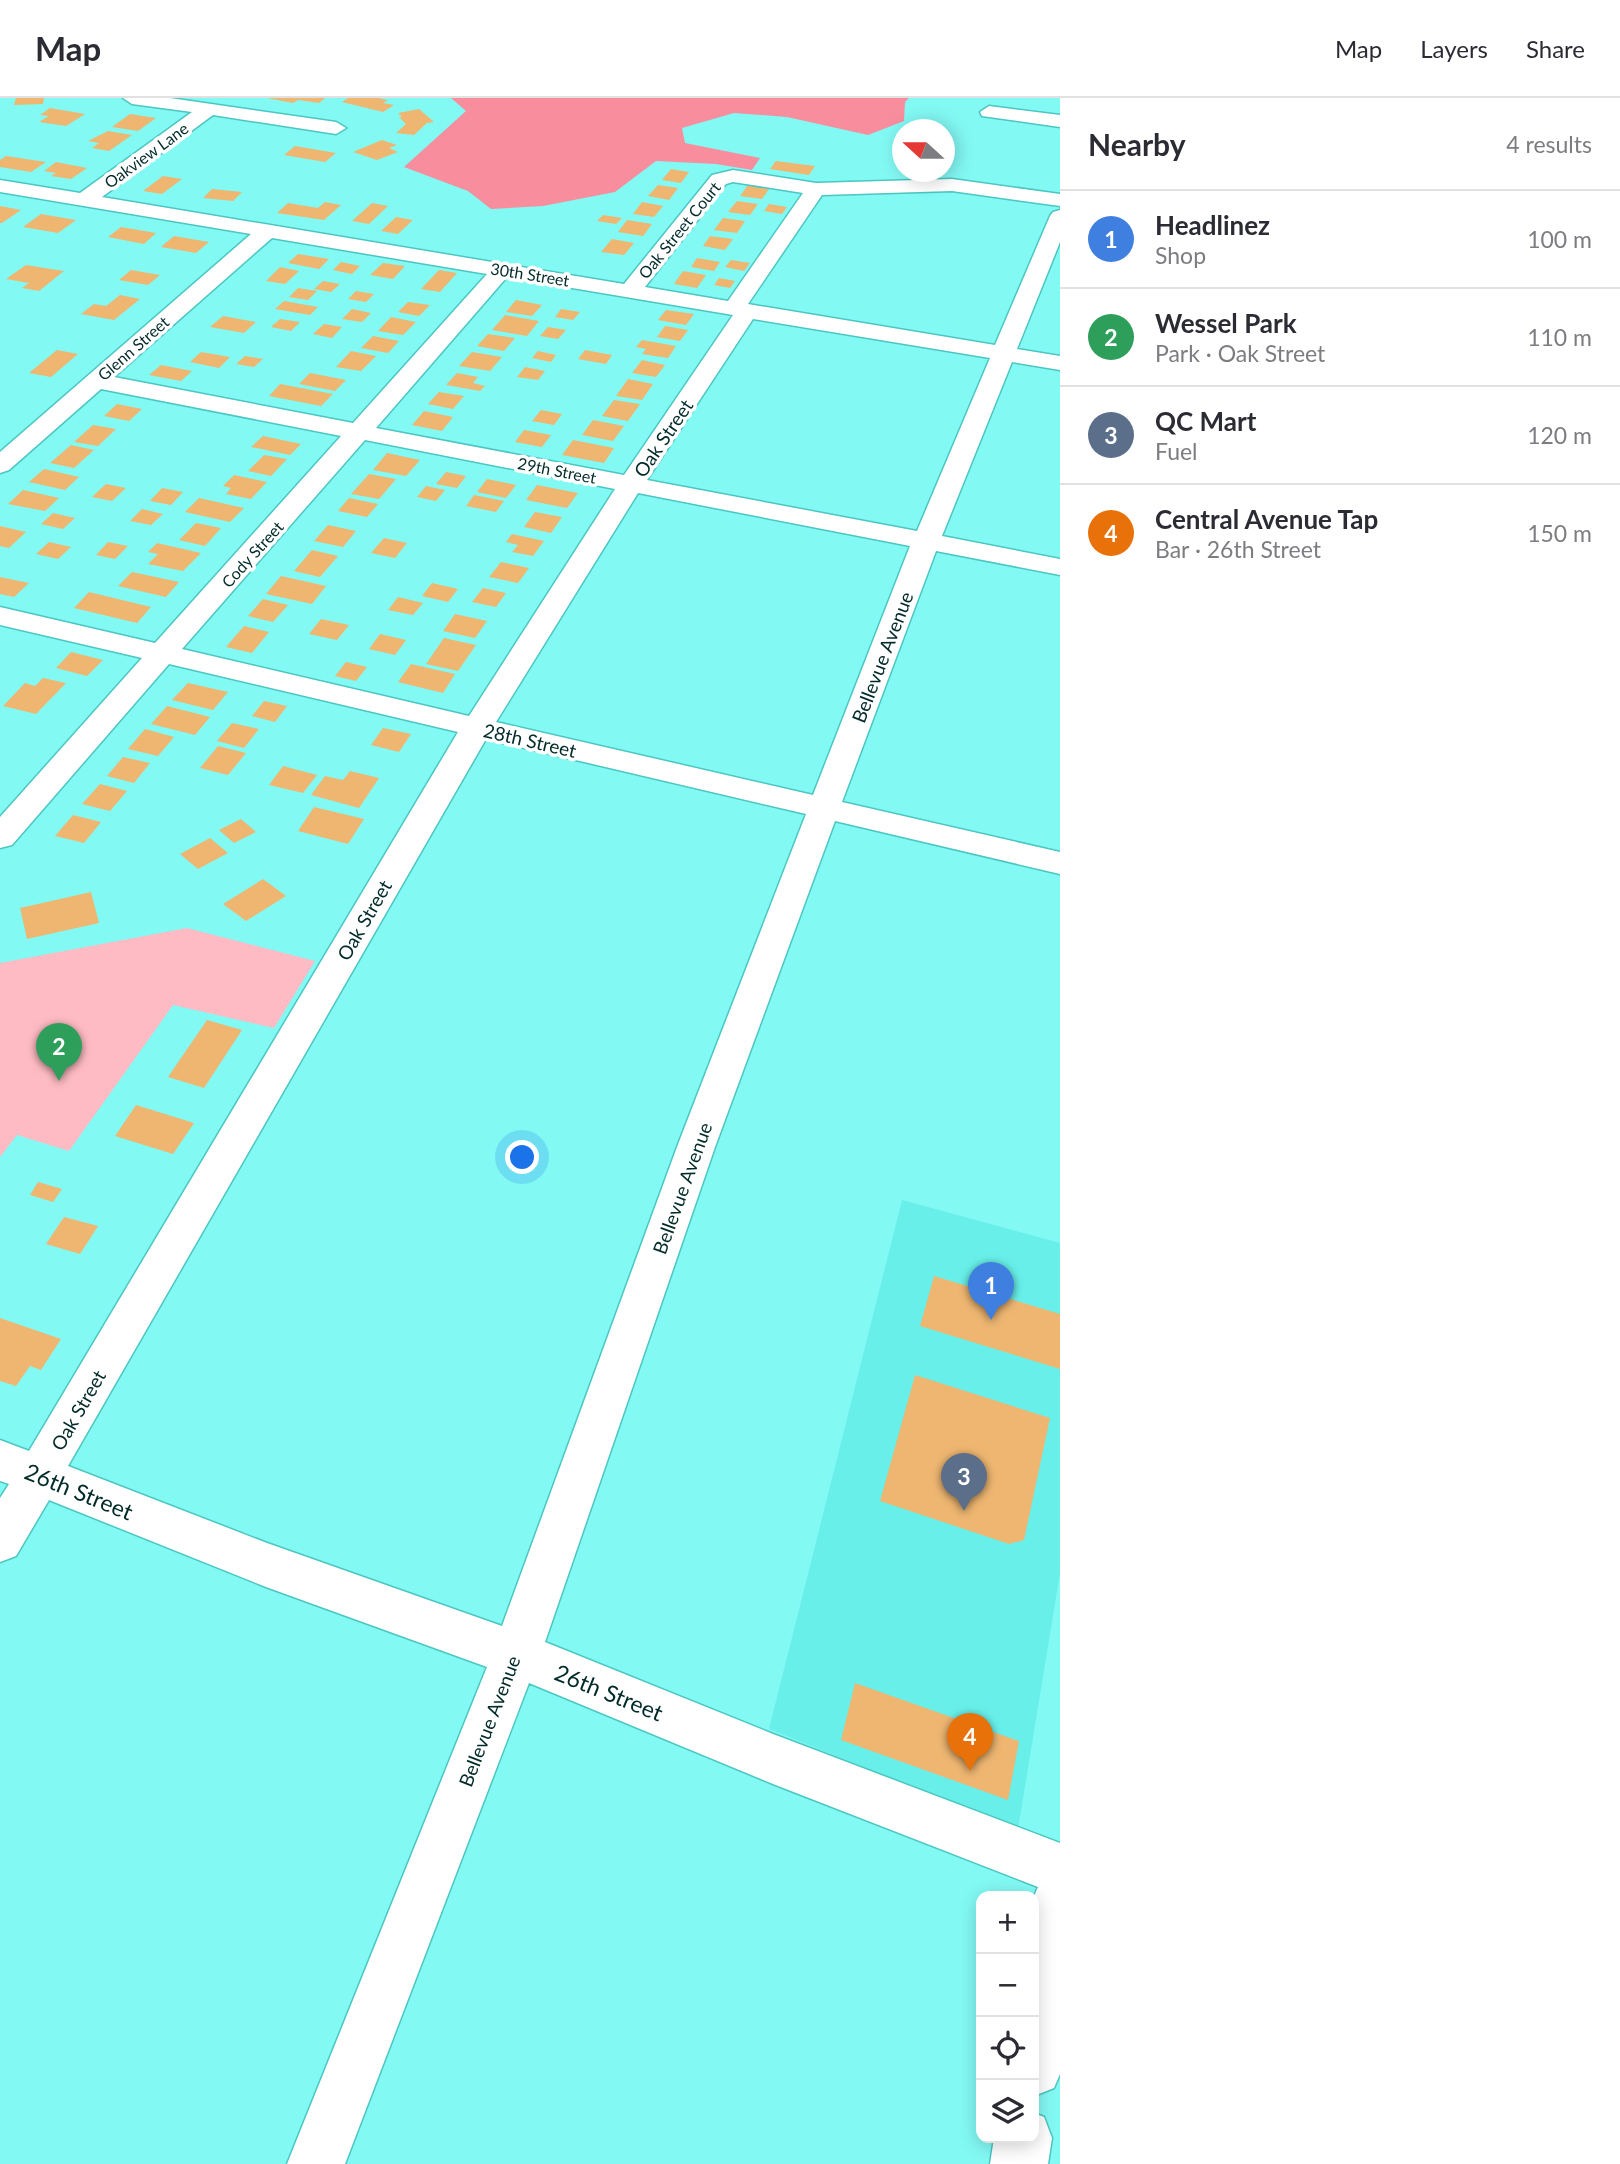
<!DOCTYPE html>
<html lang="en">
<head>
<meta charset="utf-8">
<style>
  body { margin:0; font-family:Lato,sans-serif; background:#f2f2f3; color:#2b2b33 }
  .controls { position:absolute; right:21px; bottom:21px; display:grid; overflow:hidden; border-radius:14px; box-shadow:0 4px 18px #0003 }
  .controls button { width:63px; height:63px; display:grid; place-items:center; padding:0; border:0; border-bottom:2px solid #e1e1e2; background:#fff; color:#2b2b33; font:35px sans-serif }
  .compass { position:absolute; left:892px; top:21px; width:63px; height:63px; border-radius:50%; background:#fff; box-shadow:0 4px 18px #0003; rotate:291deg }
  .you { position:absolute; left:523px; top:1060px; width:24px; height:24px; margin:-18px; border:5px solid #fff; border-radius:50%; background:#1a73e8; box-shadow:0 0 0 10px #1a73e833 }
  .badge { display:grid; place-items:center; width:46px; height:46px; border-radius:50%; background:#0b8043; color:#fff; font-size:23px; font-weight:700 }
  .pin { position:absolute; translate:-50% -58px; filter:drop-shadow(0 2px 4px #0008) }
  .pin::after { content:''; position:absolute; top:37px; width:24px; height:21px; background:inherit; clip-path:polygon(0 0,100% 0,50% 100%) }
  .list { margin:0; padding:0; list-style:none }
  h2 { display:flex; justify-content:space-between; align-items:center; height:91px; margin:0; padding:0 28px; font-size:30px }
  h2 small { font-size:23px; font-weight:400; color:#7c7c81 }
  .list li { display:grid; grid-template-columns:46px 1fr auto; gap:21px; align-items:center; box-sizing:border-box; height:98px; padding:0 28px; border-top:2px solid #e1e1e2 }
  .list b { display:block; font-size:26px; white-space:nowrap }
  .list p { margin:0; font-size:23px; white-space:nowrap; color:#7c7c81 }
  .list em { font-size:23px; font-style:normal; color:#7c7c81 }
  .icon { flex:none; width:38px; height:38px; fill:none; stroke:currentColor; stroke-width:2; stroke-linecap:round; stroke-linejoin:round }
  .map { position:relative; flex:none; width:1060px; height:2066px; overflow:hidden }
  header { display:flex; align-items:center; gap:42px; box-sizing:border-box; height:98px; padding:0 35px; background:#fff; border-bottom:2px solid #e1e1e2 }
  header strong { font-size:33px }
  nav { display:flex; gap:38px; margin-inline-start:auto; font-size:24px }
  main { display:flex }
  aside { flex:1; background:#fff }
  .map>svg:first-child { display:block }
</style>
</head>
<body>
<header>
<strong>Map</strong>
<nav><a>Map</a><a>Layers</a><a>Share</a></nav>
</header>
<main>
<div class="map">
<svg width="1060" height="2066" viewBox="0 0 1060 2066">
  <rect width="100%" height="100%" fill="#83f9f4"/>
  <!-- built -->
  <path fill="#68efe9" d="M902,1102l158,43v330l-42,256 -249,-100z"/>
  <!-- green -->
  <path fill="#ffbbc3" d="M187,830l128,33 -41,67 -101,-23 -104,146 -52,-16 -17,22v-194z"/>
  <!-- forest -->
  <path fill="#f88d9d" d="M451,0h458l-4,4 -1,19 -36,14 -81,-18 -53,-4 -52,15 3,15 75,15 -8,12 -36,-6 -60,-3 -41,31 -72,14 -52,3 -23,-18 -64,-24 62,-56z"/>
  <!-- building -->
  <path fill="#eeb671" d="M16,0h28l-1,6 -29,1z
    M267,0h58l-6,5 -21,-3 -5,3z
    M348,0h30l10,2 -5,3 11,2 -11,7 -41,-10z
    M50,10l35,6 -19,12 -27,-4 10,-6 -9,-1z
    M419,11l15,13 -7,1 -13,12 -18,-2 10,-9 -7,-7h3l-4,-4z
    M130,16l26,4 -18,13 -26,-4z
    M108,33l24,4 -23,16 -17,-3 7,-5 -11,-2z
    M382,42l15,5 -8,3 9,4 -21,8 -24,-8z
    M295,48l41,7 -11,9 -41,-7z
    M6,58l40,6 -15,10 -31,-5v-7z
    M776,63l39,5 -6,9 -39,-6z
    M56,64l31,6 -16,11 -20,-3 5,-3 -12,-2z
    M671,71l18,3 -8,11 -19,-3z
    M163,78l19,3 -20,15 -19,-3z
    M658,87l20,3 -9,12 -21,-4z
    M748,87l21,4 -7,10 -22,-3z
    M212,91l30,3 -9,9 -30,-3z
    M737,103l21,3 -8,11 -22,-3z
    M325,104l16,3 -17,15 -47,-7 11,-10 30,5z
    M642,104l21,4 -9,11 -21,-3z
    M372,105l16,3 -19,18 -17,-3z
    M769,106l18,3 -5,7 -18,-3z
    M0,108l21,4 -19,13h-2z
    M41,116l35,6 -18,13 -35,-6z
    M603,117l19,3 -6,6 -19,-3z
    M396,119l17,3 -15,14 -17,-3z
    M723,120l22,3 -8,12 -23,-3z
    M627,122l25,4 -9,12 -25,-4z
    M121,129l35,6 -12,11 -36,-7z
    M174,138l35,6 -13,11 -35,-6z
    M710,138l23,3 -8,11 -22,-4z
    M612,141l22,4 -10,12 -23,-3z
    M298,156l31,5 -10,10 -31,-6z
    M697,160l23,4 -6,9 -23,-4z
    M731,162l19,3 -6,8 -19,-4z
    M341,164l19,4 -8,8 -19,-4z
    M383,165l22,3 -12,13 -23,-4z
    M26,167l38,6 -25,20 -17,-3 7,-5 -23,-4z
    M280,169l19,4 -14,13 -19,-3z
    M131,172l29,5 -12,10 -29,-5z
    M439,172l18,3 -17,19 -19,-3z
    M683,173l23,4 -9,13 -23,-4z
    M719,180l16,3 -5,7 -16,-3z
    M323,183l17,3 -9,8 -17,-3z
    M298,190l19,3 -9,9 -19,-3z
    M356,193l18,3 -8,8 -18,-3z
    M120,197l20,4 -26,21 -33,-6 13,-10 12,2z
    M516,202l26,5 -10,11 -26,-4z
    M284,203l34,6 -8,8 -35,-6z
    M408,204l22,3 -11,11 -21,-4z
    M352,211l19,4 -9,9 -20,-3z
    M561,211l19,3 -7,8 -18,-3z
    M666,212l28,4 -8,11 -28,-5z
    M505,217l34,6 -12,15 -35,-6z
    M223,218l33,6 -12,11 -34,-6z
    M391,219l25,5 -13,13 -25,-4z
    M280,221l20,3 -9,9 -20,-4z
    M324,226l18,3 -10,11 -19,-4z
    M665,228l23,4 -8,11 -23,-4z
    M548,229l18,3 -8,9 -18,-3z
    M488,236l27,4 -11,13 -27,-5z
    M373,238l26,5 -11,12 -27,-5z
    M642,242l34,6 -8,12 -26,-4 4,-5 -10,-2z
    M57,252l21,4 -27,23 -22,-4z
    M585,252l27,5 -6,9 -28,-5z
    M351,253l25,5 -15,15 -25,-4z
    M538,253l18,4 -5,7 -19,-4z
    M201,254l29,5 -11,11 -29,-6z
    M472,254l30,5 -12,14 -31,-5z
    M245,258l18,3 -9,8 -18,-3z
    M642,262l23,5 -9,12 -24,-4z
    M161,267l31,6 -11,10 -32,-6z
    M525,269l20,4 -7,9 -21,-3z
    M310,275l36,7 -11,11 -36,-7z
    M457,275l21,4 -5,6 12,3 -5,5 -34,-6z
    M628,281l25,5 -11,16 -26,-4z
    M280,286l53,10 -12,12 -52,-10z
    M439,294l25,4 -11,13 -25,-5z
    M614,302l26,4 -12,17 -26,-5z
    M117,306l25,5 -13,12 -25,-5z
    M541,312l21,4 -8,11 -22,-4z
    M424,313l29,6 -11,14 -30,-6z
    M593,322l31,6 -11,15 -31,-6z
    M93,327l23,4 -18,17 -24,-4z
    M524,332l27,5 -9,12 -27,-5z
    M263,338l38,8 -11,11 -39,-8z
    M573,342l41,8 -10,15 -42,-8z
    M71,347l23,5 -20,18 -24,-5z
    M387,355l33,7 -14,16 -33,-6z
    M264,357l23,4 -16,17 -23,-5z
    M44,371l35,8 -14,13 -36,-8z
    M446,374l20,4 -9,12 -21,-4z
    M369,376l27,5 -17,20 -28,-5z
    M234,377l33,7 -16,17 -25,-5 5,-6 -8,-2z
    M487,381l29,6 -10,13 -29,-6z
    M106,386l20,4 -14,13 -20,-4z
    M537,387l41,8 -11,15 -41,-8z
    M426,388l19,4 -9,11 -19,-4z
    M162,390l21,4 -12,13 -21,-4z
    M23,392l36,8 -14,13 -37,-7z
    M474,397l30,6 -8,11 -30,-6z
    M199,400l45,10 -14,14 -45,-10z
    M349,400l29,6 -11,13 -29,-6z
    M142,411l21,5 -12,11 -21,-4z
    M535,414l27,5 -11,16 -27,-6z
    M53,415l22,5 -12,11 -22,-5z
    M196,425l25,5 -16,18 -26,-6z
    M328,427l28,6 -13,16 -29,-6z
    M0,428l26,6 -17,16 -9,-2z
    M512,436l32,7 -11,15 -21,-4 6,-7 -12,-3z
    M384,440l23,5 -12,15 -24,-5z
    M49,444l22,5 -13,12 -22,-5z
    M108,444l20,4 -13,13 -19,-4z
    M157,445l44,10 -18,18 -35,-7 10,-10 -10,-2z
    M312,452l26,6 -18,21 -26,-6z
    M501,464l28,6 -11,15 -29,-6z
    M132,474l47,10 -13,15 -48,-11z
    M281,478l45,10 -14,18 -46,-10z
    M0,479l29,6 -15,14 -14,-3z
    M432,485l26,6 -10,13 -26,-6z
    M483,490l23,5 -10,14 -24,-5z
    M89,494l62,15 -14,16 -63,-15z
    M398,499l25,6 -10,12 -25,-5z
    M263,501l25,6 -15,17 -25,-6z
    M455,516l32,7 -12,17 -32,-7z
    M321,521l28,6 -12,15 -28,-6z
    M244,528l25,6 -17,21 -26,-6z
    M380,536l26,6 -11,15 -26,-6z
    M444,540l32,7 -18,26 -32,-7z
    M71,554l32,8 -16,16 -31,-8z
    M346,564l21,5 -11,14 -21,-5z
    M411,566l44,10 -12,19 -45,-11z
    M43,580l23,5 -30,31 -33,-8 22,-23 10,3z
    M188,585l40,9 -15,18 -41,-10z
    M264,603l23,5 -12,16 -23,-6z
    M167,608l43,11 -15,18 -44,-11z
    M232,625l27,6 -15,19 -27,-7z
    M383,630l28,6 -12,18 -28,-7z
    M145,631l29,8 -16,19 -30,-7z
    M218,648l28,7 -18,22 -28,-7z
    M123,659l27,6 -16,20 -27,-7z
    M283,668l34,9 -14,18 -34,-8z
    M350,673l29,7 -20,30 -48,-13 14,-19 18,4z
    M100,686l27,7 -17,20 -28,-7z
    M314,709l50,12 -16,25 -50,-13z
    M73,717l28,7 -17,21 -29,-7z
    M241,721l15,13 -22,11 -15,-13z
    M210,740l18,15 -30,16 -18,-15z
    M263,781l23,17 -40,25 -23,-17z
    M91,794l8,31 -72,16 -7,-31z
    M207,922l35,10 -38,58 -36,-11z
    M136,1007l58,18 -21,31 -58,-18z
    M38,1084l24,7 -9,13 -23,-7z
    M64,1119l34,9 -18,28 -34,-10z
    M934,1178l126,38v55l-140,-43z
    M0,1220l61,21 -20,31 -11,-4 -14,20 -16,-5z
    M915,1277l135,43 -26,122 -15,4 -129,-43z
    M855,1585l164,58 -11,59 -167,-60z"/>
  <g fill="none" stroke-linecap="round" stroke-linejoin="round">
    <!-- minor casing -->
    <g stroke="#4bc6c1" stroke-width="3">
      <path id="minor" d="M123,0h47l166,24 10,6 -10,6 -123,-19 -111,82 522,87 88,-109 21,-5 83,13 136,-4 108,15v12l-108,-15 -130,4 -74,109 247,41 55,-129 3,-4 7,-2v32l-43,107 43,7v14l-48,-8 -70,174 118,23v16l-124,-24 -94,251 218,50v22l-225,-53 -120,326 -170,495 228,92 287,109v231l-6,14 -20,8v-200l4,-9 -265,-103 -244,-101 -184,481h-58l200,-497 -221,-80 -217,-87 -33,56 -16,6v-64l9,-14 -9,-3v-41l29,11 429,-719 -289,-68 -157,181 -12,3v-31l142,-159 -142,-33v-18l155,36 186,-207 -240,-47 -92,81 -9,3v-21l251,-218 -251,-42v-12l80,13 112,-81 -60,-8zM733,84l70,11 -75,108 -83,-14 81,-103zM272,140l215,36 -134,149 -239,-46zM507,179l226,38 -109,160 -248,-47zM753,221l237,39 -73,173 -270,-51zM365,342l250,49 -146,227 -287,-67zM638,395l272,53 -97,249 -317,-73zM486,641l320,75 -129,333 -175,479 -235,-83 -199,-77z
        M989,8l71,9v12l-78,-11 -2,-4z
        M1034,2015l10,4 8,21 -4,26h-58l4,-26h40z"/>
    </g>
    <!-- minor -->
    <use href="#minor" fill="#fff" fill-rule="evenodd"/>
  </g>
  <g text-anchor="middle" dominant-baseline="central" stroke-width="7" stroke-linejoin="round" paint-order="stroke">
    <!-- far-street labels -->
    <g font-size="16" fill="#012a28" stroke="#fff">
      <text transform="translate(146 57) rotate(-36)">Oakview Lane</text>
      <text transform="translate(679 132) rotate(-51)">Oak Street Court</text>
      <text transform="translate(530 176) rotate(9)">30th Street</text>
      <text transform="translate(133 250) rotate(-41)">Glenn Street</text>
      <text transform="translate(557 372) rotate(11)">29th Street</text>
      <text transform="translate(252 456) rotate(-48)">Cody Street</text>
    </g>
    <!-- street labels -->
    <g font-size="19" fill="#012a28" stroke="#fff">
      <text transform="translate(663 340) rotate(-56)">Oak Street</text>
      <text transform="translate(882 559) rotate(-69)">Bellevue Avenue</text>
      <text transform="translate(530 642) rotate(13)">28th Street</text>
      <text transform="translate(364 822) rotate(-60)">Oak Street</text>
      <text transform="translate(682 1090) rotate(-70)">Bellevue Avenue</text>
      <text transform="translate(78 1312) rotate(-60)">Oak Street</text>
      <text transform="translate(489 1623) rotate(-69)">Bellevue Avenue</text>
    </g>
    <!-- near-street labels -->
    <g font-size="23" fill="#012a28" stroke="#fff">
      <text transform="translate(79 1393) rotate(22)">26th Street</text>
      <text transform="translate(609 1594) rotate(22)">26th Street</text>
    </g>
  </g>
</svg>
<div class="controls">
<button>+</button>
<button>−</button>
<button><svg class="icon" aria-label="locate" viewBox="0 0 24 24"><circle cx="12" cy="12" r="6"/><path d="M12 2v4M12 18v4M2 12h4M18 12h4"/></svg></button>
<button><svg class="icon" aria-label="layers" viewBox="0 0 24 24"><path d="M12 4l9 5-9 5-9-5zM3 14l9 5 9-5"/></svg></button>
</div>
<svg class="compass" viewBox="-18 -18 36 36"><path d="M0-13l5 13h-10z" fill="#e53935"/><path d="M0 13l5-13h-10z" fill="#7c7c81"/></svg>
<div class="you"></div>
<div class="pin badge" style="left:991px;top:1222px;background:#3f7fe0">1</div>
<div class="pin badge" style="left:59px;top:983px;background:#2e9e5b">2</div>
<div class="pin badge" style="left:964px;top:1413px;background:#5c6f8a">3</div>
<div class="pin badge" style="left:970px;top:1673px;background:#e8710a">4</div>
</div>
<aside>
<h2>Nearby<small>4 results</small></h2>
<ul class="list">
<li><span class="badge" style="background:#3f7fe0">1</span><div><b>Headlinez</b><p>Shop</p></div><em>100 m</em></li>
<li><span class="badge" style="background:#2e9e5b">2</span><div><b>Wessel Park</b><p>Park · Oak Street</p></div><em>110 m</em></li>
<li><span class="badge" style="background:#5c6f8a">3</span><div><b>QC Mart</b><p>Fuel</p></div><em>120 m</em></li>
<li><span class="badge" style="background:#e8710a">4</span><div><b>Central Avenue Tap</b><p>Bar · 26th Street</p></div><em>150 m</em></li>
</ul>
</aside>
</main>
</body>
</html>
